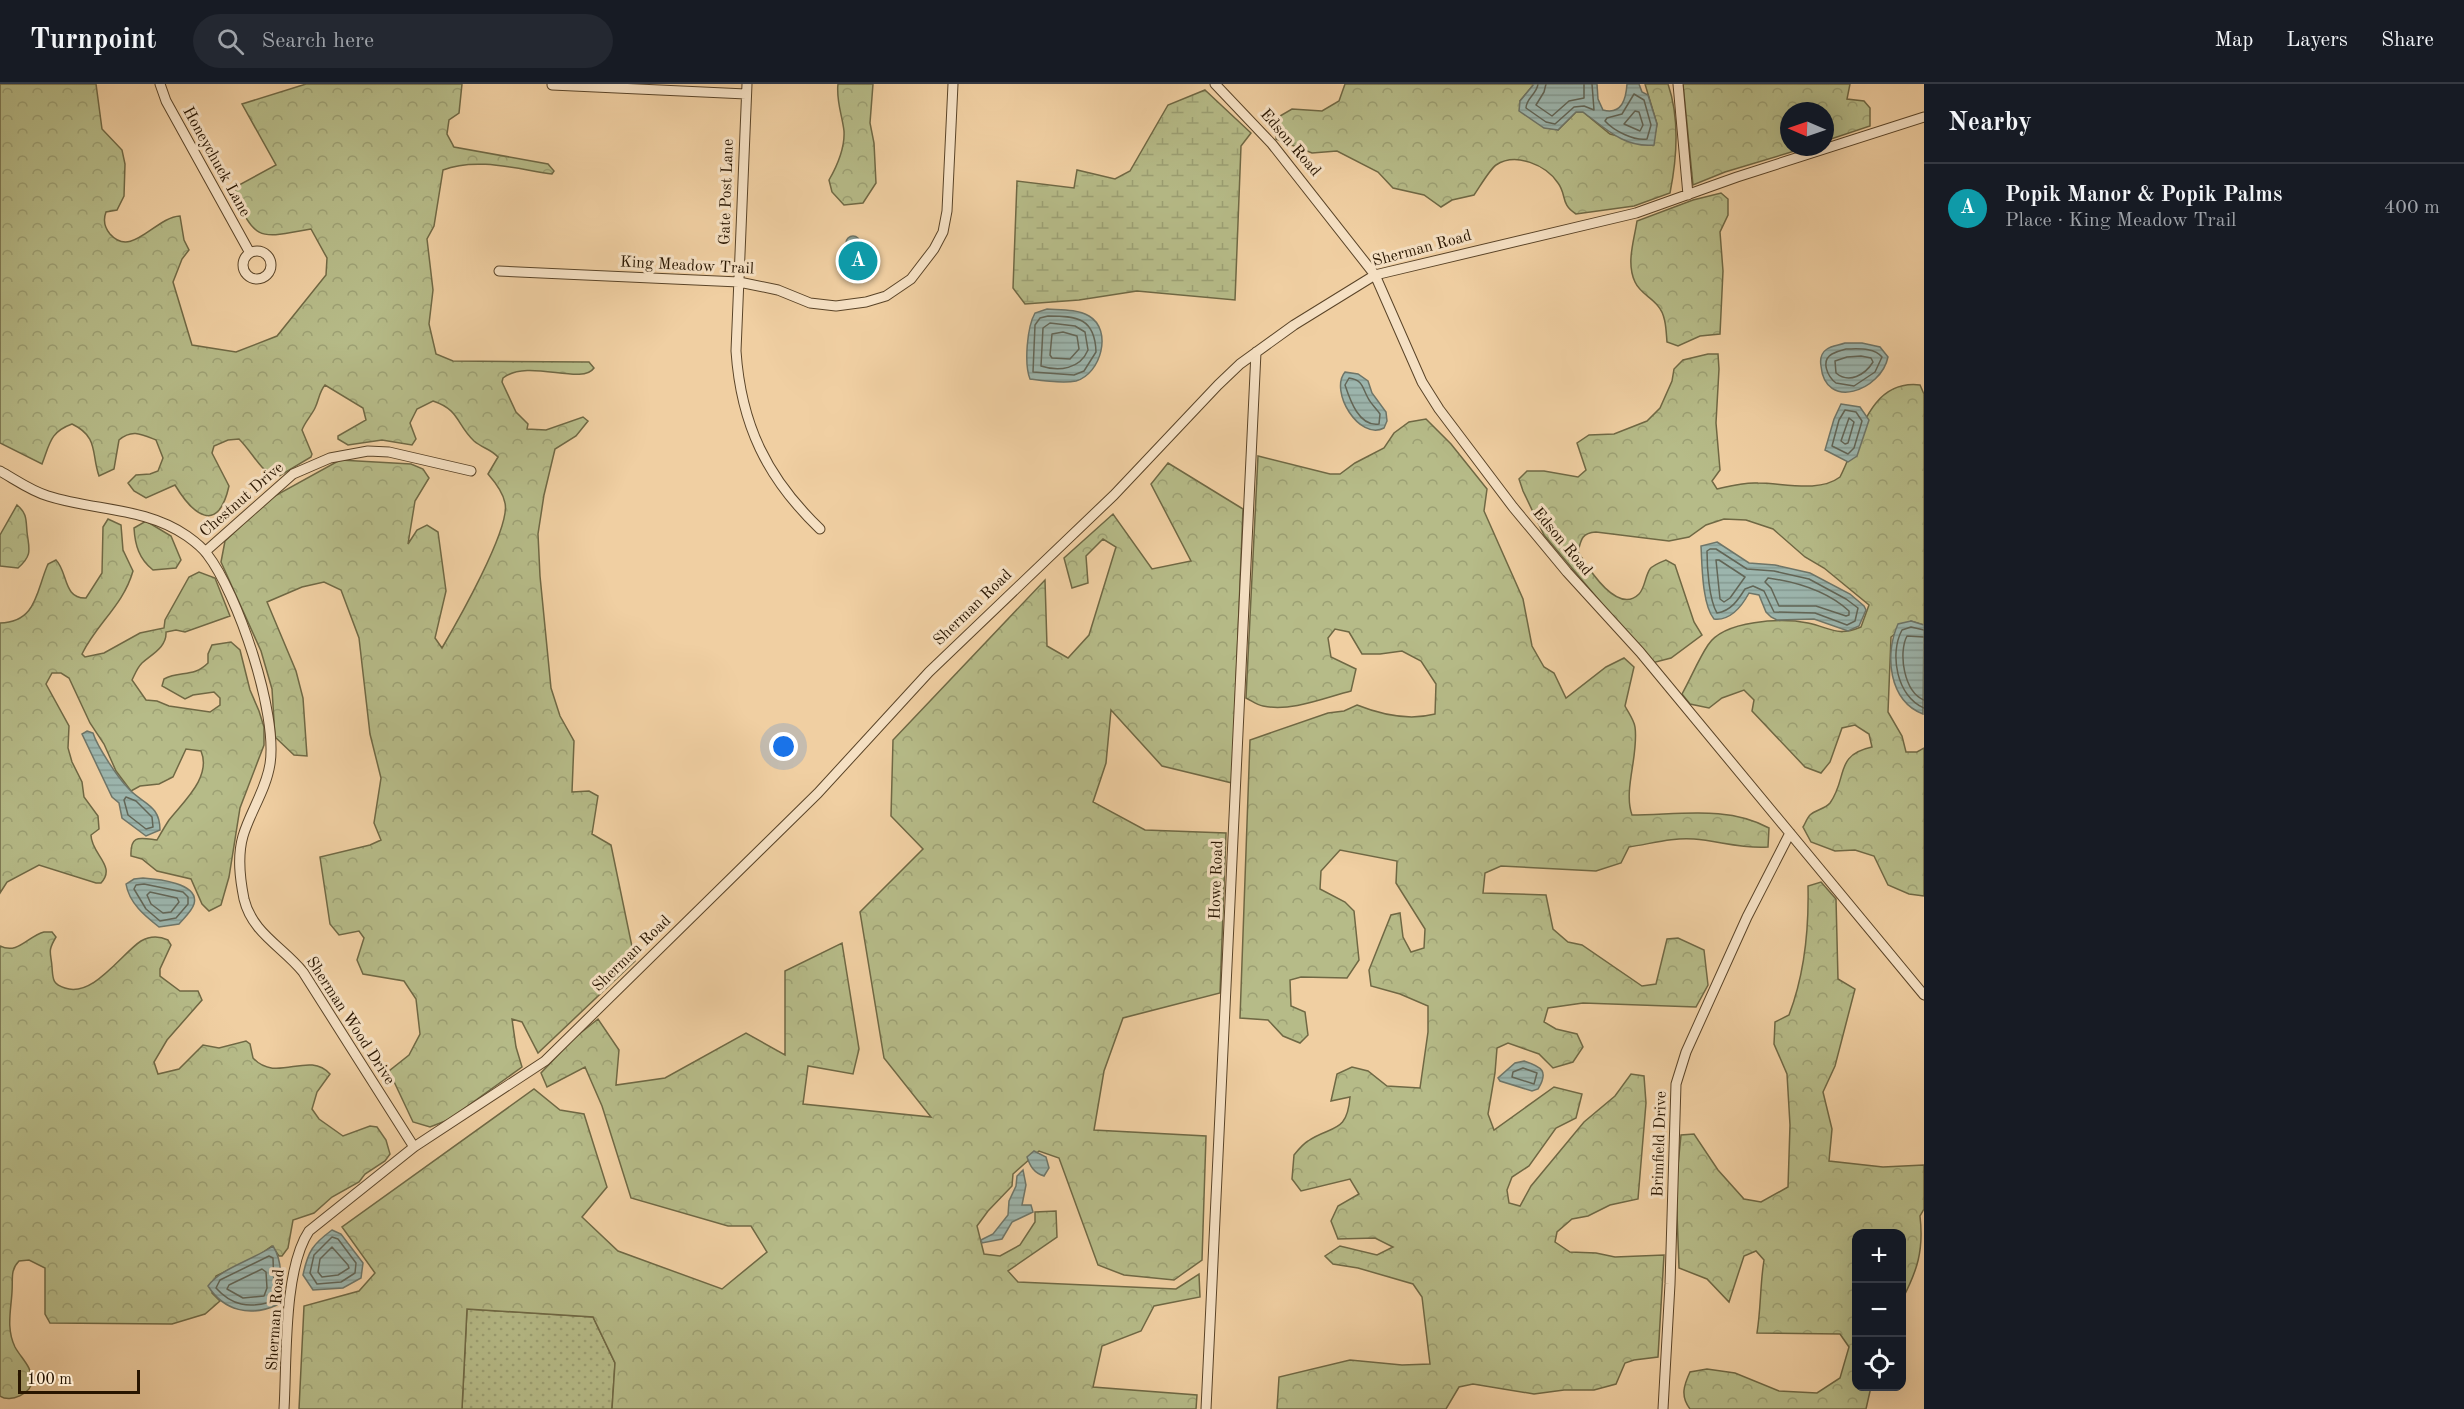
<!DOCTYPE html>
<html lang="en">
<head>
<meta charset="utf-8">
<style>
  body { margin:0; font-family:"Old Standard TT",serif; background:#242831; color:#f1f3f6 }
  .controls { position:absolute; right:18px; bottom:18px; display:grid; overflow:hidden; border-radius:12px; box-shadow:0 6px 24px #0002 }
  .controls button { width:54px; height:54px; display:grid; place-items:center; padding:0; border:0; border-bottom:2px solid #363941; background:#171b24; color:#f1f3f6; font:30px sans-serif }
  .compass { position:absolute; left:1780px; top:18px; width:54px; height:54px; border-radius:50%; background:#171b24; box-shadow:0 6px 24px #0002; rotate:272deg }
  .scale { position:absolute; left:18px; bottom:15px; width:122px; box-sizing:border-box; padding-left:6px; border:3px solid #281500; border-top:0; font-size:16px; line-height:21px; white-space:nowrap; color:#281500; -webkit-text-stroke:4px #f5e0c3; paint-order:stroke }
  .you { position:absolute; left:784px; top:663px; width:21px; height:21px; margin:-15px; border:4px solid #fff; border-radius:50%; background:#1a73e8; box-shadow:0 0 0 9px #1a73e833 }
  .badge { display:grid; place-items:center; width:39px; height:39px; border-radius:50%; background:#0f766e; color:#fff; font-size:20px; font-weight:700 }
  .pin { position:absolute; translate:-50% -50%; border:3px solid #fff; box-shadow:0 2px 6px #0006 }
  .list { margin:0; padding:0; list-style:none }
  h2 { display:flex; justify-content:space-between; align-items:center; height:78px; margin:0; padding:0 24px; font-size:26px }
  h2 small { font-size:20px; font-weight:400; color:#9ea1a6 }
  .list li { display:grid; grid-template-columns:39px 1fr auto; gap:18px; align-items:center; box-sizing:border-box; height:90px; padding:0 24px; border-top:2px solid #363941 }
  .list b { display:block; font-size:22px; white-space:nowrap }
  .list p { margin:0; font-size:20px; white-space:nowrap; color:#9ea1a6 }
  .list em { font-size:20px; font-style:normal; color:#9ea1a6 }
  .icon { flex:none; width:33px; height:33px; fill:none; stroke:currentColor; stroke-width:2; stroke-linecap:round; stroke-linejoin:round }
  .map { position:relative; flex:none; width:1924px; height:1325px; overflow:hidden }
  header { display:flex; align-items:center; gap:36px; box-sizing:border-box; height:84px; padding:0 30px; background:#171b24; border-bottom:2px solid #363941 }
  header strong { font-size:28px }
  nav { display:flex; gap:33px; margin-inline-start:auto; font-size:21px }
  .search { width:420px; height:54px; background:#242831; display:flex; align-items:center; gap:15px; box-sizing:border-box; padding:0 21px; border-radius:33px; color:#9ea1a6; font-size:22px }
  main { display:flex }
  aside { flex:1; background:#171b24 }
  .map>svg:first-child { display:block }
</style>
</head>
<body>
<header>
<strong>Turnpoint</strong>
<div class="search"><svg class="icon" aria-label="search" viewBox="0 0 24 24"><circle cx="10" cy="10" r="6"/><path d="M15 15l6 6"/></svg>Search here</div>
<nav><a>Map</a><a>Layers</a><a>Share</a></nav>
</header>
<main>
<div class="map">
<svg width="1924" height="1325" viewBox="0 0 1924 1325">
  <defs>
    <pattern id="grass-dots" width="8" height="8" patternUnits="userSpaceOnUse" patternTransform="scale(1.5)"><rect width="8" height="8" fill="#b6bb88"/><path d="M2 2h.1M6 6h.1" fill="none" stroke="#9ca074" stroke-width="1.8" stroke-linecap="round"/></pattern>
    <pattern id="forest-crowns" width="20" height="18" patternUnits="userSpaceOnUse" patternTransform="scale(1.5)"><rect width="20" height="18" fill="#b6bb88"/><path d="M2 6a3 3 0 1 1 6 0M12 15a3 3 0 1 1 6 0" fill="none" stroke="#9ca074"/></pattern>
    <pattern id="wetland-marsh" width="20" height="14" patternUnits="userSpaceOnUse" patternTransform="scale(1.5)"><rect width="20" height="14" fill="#b6bb88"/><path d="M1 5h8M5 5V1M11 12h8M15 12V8" fill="none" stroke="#9ca074"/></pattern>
    <pattern id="water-rules" width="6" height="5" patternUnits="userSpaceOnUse" patternTransform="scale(1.5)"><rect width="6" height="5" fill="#9cb5ad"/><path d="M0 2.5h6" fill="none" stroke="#869b93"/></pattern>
  </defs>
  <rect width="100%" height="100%" fill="#f0cfa2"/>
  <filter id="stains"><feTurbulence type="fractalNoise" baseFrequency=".00333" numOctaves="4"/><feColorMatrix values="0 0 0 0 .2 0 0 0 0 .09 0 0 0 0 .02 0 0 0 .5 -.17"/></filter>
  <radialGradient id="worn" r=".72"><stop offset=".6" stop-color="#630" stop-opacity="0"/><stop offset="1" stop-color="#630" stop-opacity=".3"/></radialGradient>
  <!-- grass -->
  <path fill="url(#grass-dots)" stroke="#6f6844" stroke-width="1.5" d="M467,1225l126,8 22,46 -3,46h-150z"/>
  <!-- forest -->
  <path fill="url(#forest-crowns)" stroke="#6f6844" stroke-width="1.5" d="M0,0h96l6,45 20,21 3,14 -1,32 -7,14 -11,2c-3,8 -1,16 4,22 22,25 45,-17 70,-18l4,24 5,10 -7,9 -9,23 19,63 44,7 41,-16 49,-61 1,-17 -16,-29c-51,9 -56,14 -77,-37l5,-7 37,-20 -34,-61 64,-20h156l-3,29 -10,7 -2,14 7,13 94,17 6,7 -2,3c-35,-5 -76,-17 -109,-4l-9,56 -7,13 6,51 -4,34 7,30 17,7 136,1 5,6c-12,18 -66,-10 -91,10l-1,4 14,30 12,12 -1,5 19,1 37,-13 5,4 -12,15 -21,13 -11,46 -6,39 2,42 11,112 9,28 14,25 -2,51 17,-1 9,5 -6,38 19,11 24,116 -97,92 -16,-31 -10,-3 4,28 6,20 -74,53 -18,7 -17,-5 -24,-51 20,-16 11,-21 -4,-35 -12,-18 -41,-7 -6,-14 7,-22 -5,-7 -20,4 -9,-11 -10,-67 50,-12 11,-5 -7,-17 7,-45 -11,-44 -11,-96 -18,-48 -17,-8 -22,5 -35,15 29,69 7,27 4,58 -13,-1 -19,-18 -3,-48 -11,-38 -40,-89 4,-21 46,-43 69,-38 71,4 12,5 6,9 -14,23 -7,43 9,-14 10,-5 11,7 8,59 -11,47 7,10c14,-24 69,-120 63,-145 -2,-11 -10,-21 -17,-29l10,-17c-7,-8 -16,-9 -24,-16 -18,-17 -14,-31 -41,-40l-16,8 -7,14 6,16 -4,6 -30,-5 -34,5 -10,-6v-3l28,-16 -3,-12 -38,-23c-6,7 -6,15 -10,23 -4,8 -10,14 -13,22l10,24 -1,3 -35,21c-18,-10 -23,-25 -37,-39l-11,1 -14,6 -2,7 17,33c-11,49 -36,29 -54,-1l-29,13 -12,-7 -6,-8 8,-8 14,-1 8,-3 5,-13 -7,-18c-15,-6 -24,-11 -37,0l-5,29 -15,7c-8,-23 0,-39 -27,-52 -22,8 -22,19 -30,40l-42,-21z
    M838,0h35l-3,39 4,20 2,40 -13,20 -19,2 -12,-13 -3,-12c8,-14 16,-32 15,-49 -2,-17 -8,-30 -6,-47z
    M1345,0h189l-14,17 38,29 18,-18h7l27,22 43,11 4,-21 -12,-40h23c12,35 9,74 2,109l-36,13 -58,8c-16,-10 -9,-19 -18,-31 -12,-18 -42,-31 -62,-18 -6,4 -17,23 -22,30l-22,5 -11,7 -17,-12 -31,-7 -15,-16 -41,-21 -25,2 -36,-14 4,-23 12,-7 30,2 17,-10z
    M1683,0h167l-3,15 17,2 6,7v18l-45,15v-30h-36v36h19l-83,25 -32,13z
    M1721,109l7,6v16l-8,17 3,39 -3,63 -20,2 -22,10 -11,-4c-1,-12 -1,-27 -9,-36 -7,-9 -18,-13 -23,-24 -9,-19 -1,-41 2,-61l56,-21z
    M1708,270h10l1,15 -3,54 4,47 -8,11 5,8c13,-3 27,-7 41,-6 25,0 61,10 82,-6 19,-36 28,-98 80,-92l4,9v231l-13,-4 -20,16 -3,75 14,24 4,16h11l7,-4v148l-15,-2 -21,-9 -14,-29 -19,-6 -20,1 -24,-9 -8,-15c2,-3 4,-9 7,-12 5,-5 15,-6 20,-12 18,-25 4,-48 42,-56l-3,-13 -14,-9 -13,3 -12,34 -9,11 -16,-6 -53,-56 2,-11 -10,-10 -22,8 -13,10 -19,-4 -8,-10c9,-16 16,-34 26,-49 16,-25 74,-27 100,-22 23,5 29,14 53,4l8,-22 -45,-37 -19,-11 -32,-28 -27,-9 -22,-1 -18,6 -17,12 -20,4 -73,-9c-14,1 -15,7 -18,20 9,14 39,64 61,42 6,-6 6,-18 11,-25 3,-4 11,-7 16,-9l9,5 19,57 8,13 -31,23 -19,5 -108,-128 -21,-44 -4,-12 8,-8h17l34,6 8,-7 -9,-27 12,-8 25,-1 33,-13 13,-13 12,-27 2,-12 9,-9z
    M1426,335l25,25 36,45 -3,22 39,88 9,47 12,21 10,6 12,25 40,-31 18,-9 10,9 -9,39c3,6 9,14 10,21 4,28 -12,63 -3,88 45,0 96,-10 137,13l-1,19c-26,2 -49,-6 -74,-8 -21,-2 -44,5 -65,8l-8,16 -25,8 -95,-5 -16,7 -2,20 63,2 7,34 15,13 14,3 60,41 14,-2 11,-45 11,-1 26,12 4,35 -12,22 -113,-4 -35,5 -4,14 12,7 21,5 6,13 -10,15 -20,6 -14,-14 -31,-11 -11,5 -2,25 -7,41 6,16 60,-43 28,7 -6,24 -20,10 -27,38 -17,11 -5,13 2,13 11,3 11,-20 53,-64 31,-26 16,-22 13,2 2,27 -8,96 -28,6 -22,11 -16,3 -15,13 -2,10 15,10 26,1 19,4 49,-2 -6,102 -24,3 -9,3 -9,21 -22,6h-30l-30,4 -61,-10 -14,3 -13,22h-169l2,-32 71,-17 52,5 28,-1 -8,-67 -9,-13 -55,-16 -25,-4 -8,-8 15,-10 37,9 16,-8 -18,-9 -37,1 -7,-18 7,-15 21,-12 -9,-15 -49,12 -9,-12 2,-24c4,-5 9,-11 14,-14 24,-16 39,-7 42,-44l-19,4 6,-27 15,-7 16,4 19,15 33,2 8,-56v-26l-28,-12 -29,-8 -2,-16 22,-55 9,-2 3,24 8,15 13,-4 1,-19 -29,-46 1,-22 -57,-11 -19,21 -1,18 25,13 9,9 5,49 -12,18 -46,-1 -11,3 1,26 14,6 3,23 -8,8 -17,-7 -15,-16 -28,-2 10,-278 78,-27 16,-2 13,-6c25,10 51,16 78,9l1,-30 -15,-23 -19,-10 -22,3h-18l-13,-22 -14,-3 -7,9 3,19 25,12 -5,22c-27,7 -60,21 -88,15 -6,-1 -11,-5 -17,-8l12,-242 72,18h10l15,-11 29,-15 10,-15 15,-11z
    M1168,379l75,46 -11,274 -70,-17 -51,-56 -5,53 -13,39 52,28 81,3 -6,160 -97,25 -19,53 -10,59 112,6 -4,124 -28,20 -50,-5 -26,-10 -39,-107 -20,-7 -26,23 -1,12 -24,25 -11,15 7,28 16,2 20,-11 15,-23v-10l21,-1 1,26 -49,34 10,11 158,7 23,-15 1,23 -46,9 -13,25 -39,15 -9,41 104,8 -1,14h-584l3,-46 -22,-46 -126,-8 -5,100h-163l5,-103 55,-15 16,-18 -33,-46 192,-138 26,21 24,4 23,73 -25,30 36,34 104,38 45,-37 -16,-26h-23l-97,-28 -29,-92 -17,-39 -38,20 -6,-14 32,-34 25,-20 21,31 -3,35 49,-7 81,-45 39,22v-84l57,-28 17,106 -6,25 -45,-8 -5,38 128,13 -47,-59 -24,-146 63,-63 -32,-33 2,-76 152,-160 2,66 21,12 21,-23 27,-88 -13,-8 -17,17 2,27 -16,5 -8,-30 49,-44 39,55 39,-8 -40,-77z
    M17,421c10,8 9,15 10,27 2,17 6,23 -9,36l-18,-2v-31z
    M108,435l13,6 2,25 10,21c-10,35 -36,52 -51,83l3,3 19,-4 36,-20 24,-5 1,-8 24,-43 10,-5 16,6 15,38 -45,16 -9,-2 -10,2c1,15 -14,22 -24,31 -5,5 -7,11 -10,17l14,20 11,1 12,5 41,6 10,-7v-7l-6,-6 -21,3 -8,4 -23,-13 2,-7c16,-9 29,-1 44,-16v-9l4,-9 19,-3 9,8 10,40 9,21 5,16v18l-24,63 -11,69 -8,28 -12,6 -7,-7 -11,-25 -34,-8 -15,-12 -11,-3c-1,-22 9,-18 26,-16 4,-7 8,-14 12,-20 14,-18 43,-43 32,-69l-15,-2 -13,28 -14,7 -19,2 -9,5 -15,-20 -12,-27 -14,-21 -21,-45 -8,-5h-9l-6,11 23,42 -1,22 4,14 10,20 2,15 14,19 1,13 -8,6c0,19 26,31 10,48h-5l-57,-18 -32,17 -7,11v-270c37,-1 36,-32 48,-59l8,-4c12,12 7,39 30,38l16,-25 1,-46z
    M146,437l25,15 10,24 -5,8 -23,2c-14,-11 -18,-25 -19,-42z
    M1821,798l15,17 2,80 17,10 -20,77 -12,26 9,37 -3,32 54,6 41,-2v44l-4,7c4,35 -3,55 -18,84v-66h-46v152l15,1 -5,22h-176c-10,-13 -6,-24 0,-37l17,-3 28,4 44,18 38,2 23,-15 9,-31 -9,-13 -83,-1c4,-25 3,-48 7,-73l-8,-9 -12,5 -15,46 -22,-23 -28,-11 -3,-82 5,-51 13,-1 24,36 26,29 17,3 27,-15 2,-62 -3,-51 -13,-30 1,-22 14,-7c16,-42 20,-85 19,-129z
    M44,848h8l4,5c-9,15 -5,15 -4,30 1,12 0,17 13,21 28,10 57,-35 76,-47 9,-5 18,-5 27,-1l3,5 -11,24v7l20,15h18l4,9 -35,40 -13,22 4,12 21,-5 24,-24 16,3 27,-7 4,3 3,14c24,26 55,-8 77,16l-13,18 -5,17 7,10 24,17 27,-10 7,1 9,13 4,14 -5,7 -20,13 -6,8 -27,15 -18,16 -21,7 -5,28 -6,8h-3l-7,-10 -13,9 -43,21 -4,17 8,8 -15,13 -33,10 -122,-1 -5,-9v-46l-16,-8 -10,1c-9,9 -6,18 -7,31 -1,18 -6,37 3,55 6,11 17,20 17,33 0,14 -22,23 -32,16v-450c18,9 28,-10 44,-14z"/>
  <!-- wetland -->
  <path fill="url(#wetland-marsh)" stroke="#6f6844" stroke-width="1.5" d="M1205,6l46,43 -10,13 -6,154 -98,-9 -58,9 -54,4 -12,-16 4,-107 57,7 3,-18 38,9 15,-8 38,-66z"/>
  <!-- water -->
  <path fill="url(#water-rules)" stroke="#6e7568" stroke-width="1.5" d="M1534,0h63l1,15 5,11c19,5 23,-11 24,-26h12l3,8 6,3 9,29 -3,21c-30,3 -49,-17 -71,-33h-7l-18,18 -14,-2 -25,-17 1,-10z
    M846 159a7 7 0 1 1 14 0a7 7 0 1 1-14 0Z
    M1047,225c13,1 30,0 42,7 24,14 12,58 -13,65 -13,3 -32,0 -46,-2 -6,-15 -3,-52 5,-66z
    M1845,259h17l18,4 8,10c-7,34 -63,54 -67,9 -1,-6 0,-13 6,-17 4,-3 13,-4 18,-6z
    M1345,288l13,2 10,7 4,12 14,19 1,9 -3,7c-25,13 -55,-37 -39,-56z
    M1841,320l19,3 9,13 -12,36 -9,6 -23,-12 9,-31z
    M1717,458l32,21 26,2 35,8 40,21 14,12 2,4 -7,16 -11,5 -34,-12 -37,1 -6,-3 -5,-5 -7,-17 -10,-2c-7,13 -18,28 -35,26 -12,-14 -12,-55 -13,-73z
    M1911,537l13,4 -1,89c-34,-13 -39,-59 -25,-90z
    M87,647l6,2c4,13 25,45 35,55 14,16 32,16 32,42l-14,6 -24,-18 -3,-15 -7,-6 -30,-63z
    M143,794c14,1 57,5 51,26 -2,7 -10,14 -15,20l-20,3c-14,-11 -30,-24 -33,-43l8,-5z
    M1524,977c18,6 25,10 14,28l-6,2 -32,-10 -2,-3 17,-15z
    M1034,1067l12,6 3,11 -5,8c-10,-3 -14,-10 -17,-19z
    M1023,1086l3,15 -4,20h9l2,7 -21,10 -10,17 -20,4 -1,-3 12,-6 15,-19 1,-14 7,-15 1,-10z
    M332,1146l9,4 22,29 -2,15 -18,10 -30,2 -10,-15c5,-24 10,-31 29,-45z
    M273,1162c11,17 8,40 4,59 -27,12 -53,6 -69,-19 13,-18 45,-26 65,-40z"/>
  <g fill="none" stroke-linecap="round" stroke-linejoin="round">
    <!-- shore -->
    <path stroke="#626556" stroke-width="1.5" d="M1538,0c-1,10 -12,14 -12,24l20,14 9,2 19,-17 10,-1 10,4 -2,-26
      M1546,0l-2,8 -8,13 16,11 17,-15 15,-3v-14
      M1634,10l10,6 7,25 -4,14c-13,2 -33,-8 -42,-18l2,-3 15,-4z
      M1635,27l4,1 4,13 -3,6 -16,-7z
      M1048,232c29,0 47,2 48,36l-12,19 -10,4 -41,-3 2,-47 5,-7z
      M1050,239l25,3 10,6 3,18c-8,19 -29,22 -47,16l2,-38z
      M1063,248l14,4 2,13 -9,10 -18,-1 -2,-3 2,-21z
      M1846,265c12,0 28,-2 36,8l-7,15 -21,14 -18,-3c-8,-6 -16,-22 -4,-29 4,-2 10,-4 14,-5z
      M1861,272l10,2 2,4c-8,13 -24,22 -37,11l-1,-12 12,-4z
      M1349,294c14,2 13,9 19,20 3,6 8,10 12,16l-1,10c-20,3 -29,-24 -34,-39z
      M1845,326l11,2 6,9 -8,27 -6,6 -16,-8 7,-26z
      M1849,334l5,4 -6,21 -3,1 -4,-3z
      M1710,465h6l31,20 27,2 35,8 37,20 12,9 -3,13 -8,4 -32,-12 -41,-1 -10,-21 -11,-5 -8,3c-7,11 -14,22 -28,24 -8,-13 -10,-46 -10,-62z
      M1716,476h3l26,17 -15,21 -6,4 -4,-3z
      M1768,494c29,4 59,13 81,33v4l-3,1 -30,-10h-37l-8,-18 -6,-6z
      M1924,546l-13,-3 -9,3c-13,24 -5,67 22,78
      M1924,553l-17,-1c-9,17 -3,56 17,64
      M126,713l10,4 16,16 1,10 -7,2 -18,-14 -4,-15z
      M144,800l39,8 5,5v7l-12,14 -16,3 -14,-12 -12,-20 2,-4z
      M150,808l27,6 2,4 -8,10 -8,1 -12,-9 -4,-9z
      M1523,984l14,5 -3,11 -22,-7 1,-5z
      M332,1153l6,2 18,24 -1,10 -14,9 -24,2 -7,-11 4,-18z
      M332,1163l16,18 1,3 -11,7 -16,2 -4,-5 2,-13z
      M269,1172l4,2 1,30 -3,14c-22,6 -39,4 -55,-14l4,-8z
      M262,1185l4,3 1,16 -3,8 -21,2 -16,-9 2,-4z"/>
    <!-- minor casing -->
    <g stroke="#5a4428" stroke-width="11">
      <path id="minor" d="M160,0l6,17 84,152
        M747,0l-11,267c5,74 31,127 84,178
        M1215,0l57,60 103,131 47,107 17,27 74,98 54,65 73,80 284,343
        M1678,0l10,111
        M552,1l194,9
        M243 181a14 14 0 1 1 28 0a14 14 0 1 1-28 0Z
        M499,187l240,11 39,8 32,13 26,3 30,-4 20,-6 25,-17 23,-30 9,-17 4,-21 6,-127
        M0,387c16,9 31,20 48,25 47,15 97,11 139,40 7,5 15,11 20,18 31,40 71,160 63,210 -4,26 -20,48 -27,72 -6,21 -3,43 1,63 8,34 39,48 59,73l111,175
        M206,467l87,-77 37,-16 38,-7 21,1 82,19
        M284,1325c3,-48 -1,-139 25,-178l105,-84 131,-86 273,-268 111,-121 185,-177 104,-110 22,-21 54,-39 81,-50 261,-62 101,-36 187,-60
        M1206,1325l50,-1057
        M1663,1325l7,-125 6,-200 10,-32 61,-135 43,-84"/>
    </g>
    <!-- minor -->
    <use href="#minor" stroke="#f5e0c3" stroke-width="9"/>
  </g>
  <g text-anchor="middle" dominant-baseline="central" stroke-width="6" stroke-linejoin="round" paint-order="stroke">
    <!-- street labels -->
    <g font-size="16" fill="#281500" stroke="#f5e0c3">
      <text transform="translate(1290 59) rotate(49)">Edson Road</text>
      <text transform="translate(216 78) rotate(61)">Honeychuck Lane</text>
      <text transform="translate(727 108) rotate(-88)">Gate Post Lane</text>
      <text transform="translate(1422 165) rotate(-15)">Sherman Road</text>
      <text transform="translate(687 182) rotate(3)">King Meadow Trail</text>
      <text transform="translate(242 416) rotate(-41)">Chestnut Drive</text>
      <text transform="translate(1562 458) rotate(50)">Edson Road</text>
      <text transform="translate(973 524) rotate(-44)">Sherman Road</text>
      <text transform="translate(1217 796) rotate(-88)">Howe Road</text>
      <text transform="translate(632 870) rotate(-44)">Sherman Road</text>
      <text transform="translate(350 937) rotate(57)">Sherman Wood Drive</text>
      <text transform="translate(1660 1060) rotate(-88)">Brimfield Drive</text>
      <text transform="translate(276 1236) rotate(-86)">Sherman Road</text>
    </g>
  </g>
  <rect width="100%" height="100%" filter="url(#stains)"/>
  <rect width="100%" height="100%" fill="url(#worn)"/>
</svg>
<div class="controls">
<button>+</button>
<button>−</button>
<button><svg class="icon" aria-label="locate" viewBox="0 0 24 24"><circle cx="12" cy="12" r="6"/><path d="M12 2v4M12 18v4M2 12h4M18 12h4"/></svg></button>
</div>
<svg class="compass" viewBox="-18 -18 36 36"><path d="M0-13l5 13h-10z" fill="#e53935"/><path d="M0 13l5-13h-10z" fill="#9ea1a6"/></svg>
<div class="scale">100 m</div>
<div class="you"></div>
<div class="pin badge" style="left:858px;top:177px;background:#0f9aa8">A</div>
</div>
<aside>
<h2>Nearby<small></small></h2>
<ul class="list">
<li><span class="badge" style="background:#0f9aa8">A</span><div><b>Popik Manor &amp; Popik Palms</b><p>Place · King Meadow Trail</p></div><em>400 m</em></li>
</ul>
</aside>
</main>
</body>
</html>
